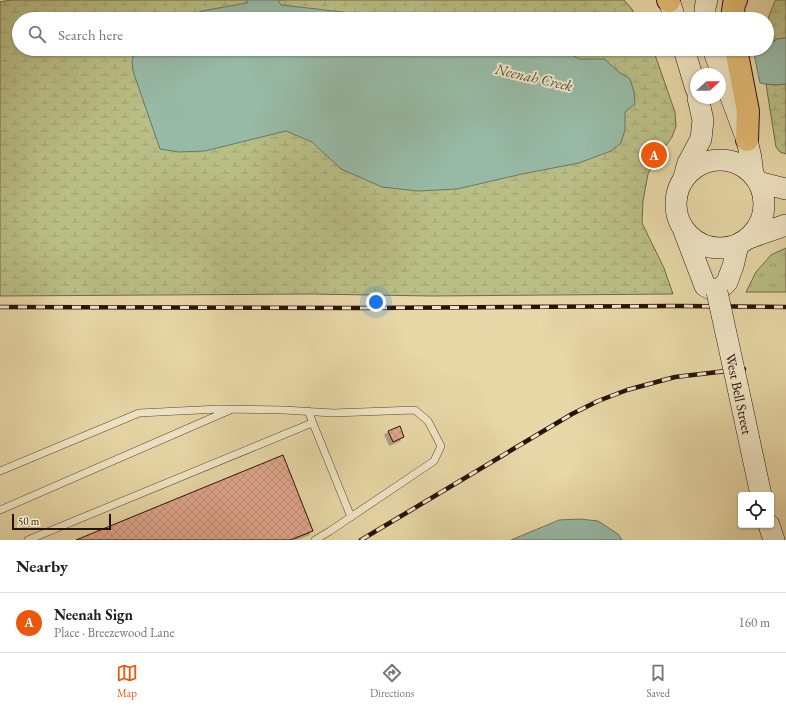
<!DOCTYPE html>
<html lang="en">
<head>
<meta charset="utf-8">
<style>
  body { margin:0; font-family:"EB Garamond",serif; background:#f2f2f2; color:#202124 }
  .controls { position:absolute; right:12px; bottom:12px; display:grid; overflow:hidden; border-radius:4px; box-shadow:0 1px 3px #0004 }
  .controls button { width:36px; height:36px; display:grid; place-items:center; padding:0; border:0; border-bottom:1px solid #e0e0e0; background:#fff; color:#202124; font:20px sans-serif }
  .compass { position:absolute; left:690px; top:68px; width:36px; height:36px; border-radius:50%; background:#fff; box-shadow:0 1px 3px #0004; rotate:69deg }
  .scale { position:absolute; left:12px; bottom:10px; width:99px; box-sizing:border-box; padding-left:4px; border:2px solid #27120b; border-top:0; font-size:11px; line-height:14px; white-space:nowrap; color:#27120b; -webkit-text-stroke:3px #f0e6c6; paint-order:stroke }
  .you { position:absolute; left:376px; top:302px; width:14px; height:14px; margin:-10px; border:3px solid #fff; border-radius:50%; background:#1a73e8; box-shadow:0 0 0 6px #1a73e833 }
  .badge { display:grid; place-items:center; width:26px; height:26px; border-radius:50%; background:#ea580c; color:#fff; font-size:13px; font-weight:700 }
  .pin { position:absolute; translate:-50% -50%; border:2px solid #fff; box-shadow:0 1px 4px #0006 }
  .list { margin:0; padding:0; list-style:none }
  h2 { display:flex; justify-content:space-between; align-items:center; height:52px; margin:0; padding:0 16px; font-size:17px }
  h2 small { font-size:13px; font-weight:400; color:#757577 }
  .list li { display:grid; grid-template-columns:26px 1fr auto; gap:12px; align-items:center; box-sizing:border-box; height:60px; padding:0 16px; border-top:1px solid #e0e0e0 }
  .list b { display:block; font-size:15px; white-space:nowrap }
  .list p { margin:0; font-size:13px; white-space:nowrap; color:#757577 }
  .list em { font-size:13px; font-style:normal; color:#757577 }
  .icon { flex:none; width:22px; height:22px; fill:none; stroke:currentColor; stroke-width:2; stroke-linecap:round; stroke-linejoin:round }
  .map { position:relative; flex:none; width:786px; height:540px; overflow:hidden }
  .search { position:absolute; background:#fff; box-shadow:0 1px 3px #0004; left:12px; right:12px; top:12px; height:44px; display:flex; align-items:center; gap:10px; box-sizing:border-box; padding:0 14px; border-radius:22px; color:#757577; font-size:15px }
  .sheet { height:112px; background:#fff }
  nav { display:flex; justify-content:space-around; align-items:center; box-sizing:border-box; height:56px; border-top:1px solid #e0e0e0; background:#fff; font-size:11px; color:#757577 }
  nav a { display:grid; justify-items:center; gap:2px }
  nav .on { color:#ea580c }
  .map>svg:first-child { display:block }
</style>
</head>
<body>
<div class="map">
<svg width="786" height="540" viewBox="0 0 786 540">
  <defs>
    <pattern id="grass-tufts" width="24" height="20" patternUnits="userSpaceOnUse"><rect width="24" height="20" fill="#b9be85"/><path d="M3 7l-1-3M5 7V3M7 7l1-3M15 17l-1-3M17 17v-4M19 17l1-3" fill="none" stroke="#9fa272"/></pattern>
    <pattern id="wetland-marsh" width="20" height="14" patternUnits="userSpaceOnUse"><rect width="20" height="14" fill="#b9be85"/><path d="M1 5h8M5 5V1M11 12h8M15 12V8" fill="none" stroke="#9fa272"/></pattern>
    <pattern id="building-cross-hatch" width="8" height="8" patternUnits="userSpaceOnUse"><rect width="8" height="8" fill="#e1a78e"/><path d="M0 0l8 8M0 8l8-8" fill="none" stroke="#c18f79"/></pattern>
    <filter id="shadow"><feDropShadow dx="-3.5" dy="3.5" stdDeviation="0" flood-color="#0004"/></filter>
  </defs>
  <rect width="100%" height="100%" fill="#e8d8a7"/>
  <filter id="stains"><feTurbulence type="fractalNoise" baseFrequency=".005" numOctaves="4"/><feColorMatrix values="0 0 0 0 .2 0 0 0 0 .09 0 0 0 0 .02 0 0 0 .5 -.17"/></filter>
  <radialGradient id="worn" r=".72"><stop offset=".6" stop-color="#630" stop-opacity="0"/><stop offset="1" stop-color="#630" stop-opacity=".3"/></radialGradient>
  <!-- grass -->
  <path fill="url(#grass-tufts)" stroke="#706848" d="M786,248v44h-40l10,-20 15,-17z"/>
  <!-- wetland -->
  <path fill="url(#wetland-marsh)" stroke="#706848" d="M11,0h613l7,8 7,11h-619v30h634l22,63 1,14 -4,11 -19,27 -5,10 -5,27 -1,22 22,45 9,26 -242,2 -120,-2 -311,2v-294z
    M777,0h9v38l-9,1 -7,5h-3v-23l8,-20z
    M766,84l11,1 9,-1v70l-6,-2 -4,-5z"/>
  <!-- water -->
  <path fill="#97baa6" stroke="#6a7768" d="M248,0h30l3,5 123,14h-221l19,-8 45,-8z
    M786,38v46c-9,1 -17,1 -26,-1l-7,-34h14v-5h3l7,-5z
    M136,49h426l17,10h25l15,13 11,7 4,13 1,12 -10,8v18l-4,13 -10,8 -32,12 -57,11 -65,15 -39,2 -36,-4 -41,-18 -29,-27 -26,-11 -81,20 -26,1 -19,-3 -27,-78 -1,-11z
    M580,519l18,2 20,13 4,6h-111l48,-20z"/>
  <!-- building -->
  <path fill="url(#building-cross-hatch)" stroke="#27120b" filter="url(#shadow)" d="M400,426l4,11 -11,5 -5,-11z
    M283,455l30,76 -23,9h-214z"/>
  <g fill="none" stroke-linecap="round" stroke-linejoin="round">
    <!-- service casing -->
    <g stroke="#574432" stroke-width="8">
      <path id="service" d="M308,411l43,106
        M0,471l139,-58 80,-4 65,1 49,3 82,-3 13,11 13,25 -7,15 -104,70 -15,9
        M0,510l230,-100
        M28,540l284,-117"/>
    </g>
    <!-- secondary casing -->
    <g stroke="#27120b" stroke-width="22">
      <path id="secondary" d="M669,0l6,19
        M705,19v-11l2,-8
        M684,49l12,40
        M713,49l34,91 4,18 2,17
        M676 204a44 44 0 1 1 88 0a44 44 0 1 1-88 0Z
        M684,177l4,-14 13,-24 2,-19 -5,-22
        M758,182l28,7
        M684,231l21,55 12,6 10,-10 6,-16 5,-21
        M749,238l37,-13
        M738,388l23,107
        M769,525l5,15"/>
    </g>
    <!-- motorway casing -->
    <g stroke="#27120b" stroke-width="24">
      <path id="motorway" d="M668,0l1,1
        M732,19l2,-15 2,-4
        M736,49l12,62 -1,29"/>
    </g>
    <!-- service -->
    <use href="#service" stroke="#f0e6c6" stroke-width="7"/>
    <!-- secondary -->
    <use href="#secondary" stroke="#f0e6c6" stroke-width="21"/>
    <!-- motorway -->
    <use href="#motorway" stroke="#e4bc74" stroke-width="22"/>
    <!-- rail casing -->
    <g stroke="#27120b" stroke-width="4.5">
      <path id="rail" d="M0,307l367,1 310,-2 109,1
        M361,540l211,-126 26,-13 29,-11 48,-13 69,-8"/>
    </g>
    <!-- rail -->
    <use href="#rail" stroke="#f0e6c6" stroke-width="3" stroke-dasharray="9" stroke-linecap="butt"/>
    <!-- secondary-bridge casing -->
    <g stroke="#27120b" stroke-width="22" stroke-linecap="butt">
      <path id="secondary-bridge" d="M717,292l21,96"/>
    </g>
    <!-- secondary-bridge -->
    <use href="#secondary-bridge" stroke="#f0e6c6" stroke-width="21"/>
  </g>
  <g text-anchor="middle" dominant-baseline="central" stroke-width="4" stroke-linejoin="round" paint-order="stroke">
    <!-- street labels -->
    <g font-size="14" fill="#27120b" stroke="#f0e6c6">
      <text transform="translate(739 394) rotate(78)">West Bell Street</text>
    </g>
    <!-- water labels -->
    <g font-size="15" font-style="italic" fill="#4e4d41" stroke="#f0e6c6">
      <text transform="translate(534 77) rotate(13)">Neenah Creek</text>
    </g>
  </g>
  <rect width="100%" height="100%" filter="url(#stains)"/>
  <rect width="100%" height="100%" fill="url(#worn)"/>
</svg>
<div class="controls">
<button><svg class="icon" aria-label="locate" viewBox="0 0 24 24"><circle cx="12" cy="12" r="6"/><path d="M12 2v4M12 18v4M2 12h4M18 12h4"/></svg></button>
</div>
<svg class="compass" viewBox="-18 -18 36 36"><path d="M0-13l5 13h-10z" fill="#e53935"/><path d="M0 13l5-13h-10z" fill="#757577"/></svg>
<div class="scale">50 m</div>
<div class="you"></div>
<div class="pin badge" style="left:654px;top:155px">A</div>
<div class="search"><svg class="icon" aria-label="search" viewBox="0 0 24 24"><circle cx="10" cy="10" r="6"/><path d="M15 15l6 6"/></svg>Search here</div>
</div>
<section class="sheet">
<h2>Nearby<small></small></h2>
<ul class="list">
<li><span class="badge">A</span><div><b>Neenah Sign</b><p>Place · Breezewood Lane</p></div><em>160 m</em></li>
</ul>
</section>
<nav>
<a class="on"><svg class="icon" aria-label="map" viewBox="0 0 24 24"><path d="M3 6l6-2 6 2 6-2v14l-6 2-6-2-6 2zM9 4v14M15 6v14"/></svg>Map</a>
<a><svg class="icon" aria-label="directions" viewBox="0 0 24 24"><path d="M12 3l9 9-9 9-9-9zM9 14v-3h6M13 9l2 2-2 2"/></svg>Directions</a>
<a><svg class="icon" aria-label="saved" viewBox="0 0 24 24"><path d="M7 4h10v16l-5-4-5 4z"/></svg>Saved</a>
</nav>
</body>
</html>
